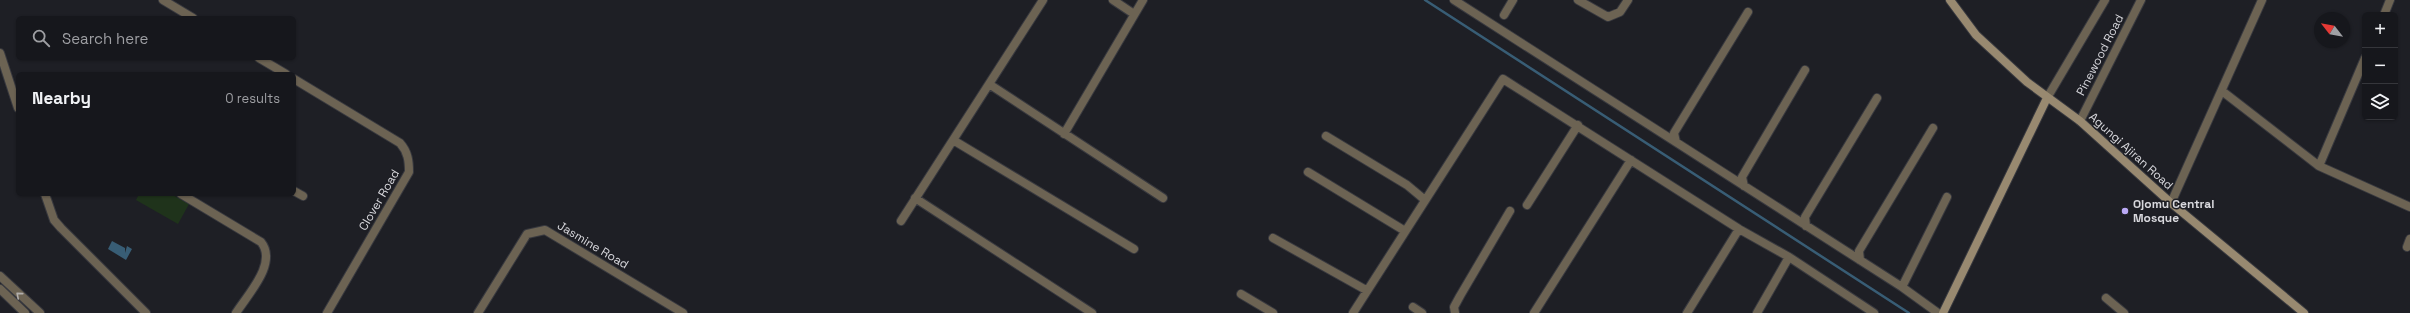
<!DOCTYPE html>
<html lang="en">
<head>
<meta charset="utf-8">
<style>
  body { margin:0; font-family:"Space Grotesk",sans-serif; background:#1f2025; color:#f1f3f6 }
  .controls { position:absolute; right:12px; top:12px; display:grid; overflow:hidden; border-radius:6px; box-shadow:0 1px 3px #0004 }
  .controls button { width:36px; height:36px; display:grid; place-items:center; padding:0; border:0; border-bottom:1px solid #35363b; background:#16171c; color:#f1f3f6; font:20px sans-serif }
  .compass { position:absolute; left:2314px; top:12px; width:36px; height:36px; border-radius:50%; background:#16171c; box-shadow:0 1px 3px #0004; rotate:301deg }
  .list { margin:0; padding:0; list-style:none }
  h2 { display:flex; justify-content:space-between; align-items:center; height:52px; margin:0; padding:0 16px; font-size:17px }
  h2 small { font-size:13px; font-weight:400; color:#9e9fa3 }
  .icon { flex:none; width:22px; height:22px; fill:none; stroke:currentColor; stroke-width:2; stroke-linecap:round; stroke-linejoin:round }
  .map { position:relative; flex:none; width:2410px; height:313px; overflow:hidden }
  .search { position:absolute; background:#16171c; box-shadow:0 1px 3px #0004; left:16px; top:16px; width:280px; height:44px; display:flex; align-items:center; gap:10px; box-sizing:border-box; padding:0 14px; border-radius:6px; color:#9e9fa3; font-size:15px }
  .panel { position:absolute; background:#16171c; box-shadow:0 1px 3px #0004; left:16px; top:72px; width:280px; height:124px; border-radius:6px }
  .map>svg:first-child { display:block }
</style>
</head>
<body>
<div class="map">
<svg width="2410" height="313" viewBox="0 0 2410 313">
  <rect width="100%" height="100%" fill="#1e1f25"/>
  <!-- green -->
  <path fill="#1f331b" d="M139,194h32l18,10 -11,20 -42,-24z"/>
  <!-- water -->
  <path fill="#385d75" d="M112,241l13,7v5l2,-7 5,3 -6,11 -18,-11z"/>
  <g fill="none" stroke-linecap="round" stroke-linejoin="round">
    <!-- stream -->
    <path stroke="#385d75" stroke-width="2.5" d="M1425,0l484,313"/>
    <!-- street casing -->
    <g stroke="#38393f" stroke-width="10">
      <path id="street" d="M163,0l30,18
        M1113,0l21,14
        M1454,0l448,287 36,26
        M1578,0l30,17 12,-5 8,-12
        M1504,15l9,-15
        M2384,15l6,-15
        M0,53l18,55
        M259,58l27,16
        M294,79l106,64c8,9 9,18 9,29l-82,141
        M989,84l174,114
        M2222,91l97,75 91,41
        M2047,98l58,-98
        M2080,121l61,-121
        M1064,134l79,-134
        M1326,136l81,49 18,15
        M953,140l181,109
        M1676,142l-2,-9 74,-121
        M2319,166l46,-108
        M1308,172l97,59
        M1744,186l-2,-9 63,-107
        M294,191l9,5
        M45,194l9,26 7,8 85,85
        M181,194l80,48c17,21 -13,52 -25,71
        M915,198l177,115
        M2171,203l91,-203
        M1527,205l51,-80
        M901,221l142,-221
        M1806,226l-1,-9 72,-119
        M1273,238l93,52
        M2407,247l3,-8
        M1860,260l-1,-9 74,-123
        M0,276l40,37
        M1902,287l45,-90
        M0,289l25,24
        M1241,294l32,19
        M2106,298l18,15
        M1413,307l9,6
        M478,313l49,-79 18,-4 138,83
        M1353,313l150,-234 236,150 50,28 85,56
        M1455,313l-1,-6 6,-11 50,-85
        M1534,313l97,-153
        M1687,313l52,-84
        M1757,313l32,-56"/>
    </g>
    <!-- secondary casing -->
    <g stroke="#38393f" stroke-width="10">
      <path id="secondary" d="M1950,0l26,35 51,47 53,39 91,82 133,110
        M1943,313l104,-215"/>
    </g>
    <!-- street -->
    <use href="#street" stroke="#6c6353" stroke-width="8"/>
    <!-- secondary -->
    <use href="#secondary" stroke="#988970" stroke-width="8"/>
  </g>
  <!-- one-way arrows -->
  <defs><path id="oneway-chevron" d="M-2-3.5L2.5 0L-2 3.5" fill="none" stroke-width="1.6" stroke-linecap="round" stroke-linejoin="round"/></defs>
  <use stroke="#b2afad" href="#oneway-chevron" transform="translate(19 295) rotate(-139)"/>
  <!-- markers -->
  <circle fill="#bbaaf6" stroke="#1e1f25" stroke-width="1.5" cx="2125" cy="211" r="4"/>
  <g text-anchor="middle" dominant-baseline="central" stroke-width="3" stroke-linejoin="round" paint-order="stroke">
    <!-- street labels -->
    <g font-size="12" fill="#d8d8dd" stroke="#1e1f25">
      <text transform="translate(2100 55) rotate(-63)">Pinewood Road</text>
      <text transform="translate(2131 151) rotate(42)">Agungi Ajiran Road</text>
      <text transform="translate(379 200) rotate(-60)">Clover Road</text>
      <text transform="translate(593 245) rotate(31)">Jasmine Road</text>
    </g>
    <!-- poi labels -->
    <g font-size="12" font-weight="bold" fill="#d8d8dd" stroke="#1e1f25" text-anchor="start">
      <text x="2133" y="204">Ojomu Central<tspan x="2133" dy="14">Mosque</tspan></text>
    </g>
  </g>
</svg>
<div class="controls">
<button>+</button>
<button>−</button>
<button><svg class="icon" aria-label="layers" viewBox="0 0 24 24"><path d="M12 4l9 5-9 5-9-5zM3 14l9 5 9-5"/></svg></button>
</div>
<svg class="compass" viewBox="-18 -18 36 36"><path d="M0-13l5 13h-10z" fill="#e53935"/><path d="M0 13l5-13h-10z" fill="#9e9fa3"/></svg>
<div class="search"><svg class="icon" aria-label="search" viewBox="0 0 24 24"><circle cx="10" cy="10" r="6"/><path d="M15 15l6 6"/></svg>Search here</div>
<section class="panel">
<h2>Nearby<small>0 results</small></h2>
<ul class="list">
</ul>
</section>
</div>
</body>
</html>
